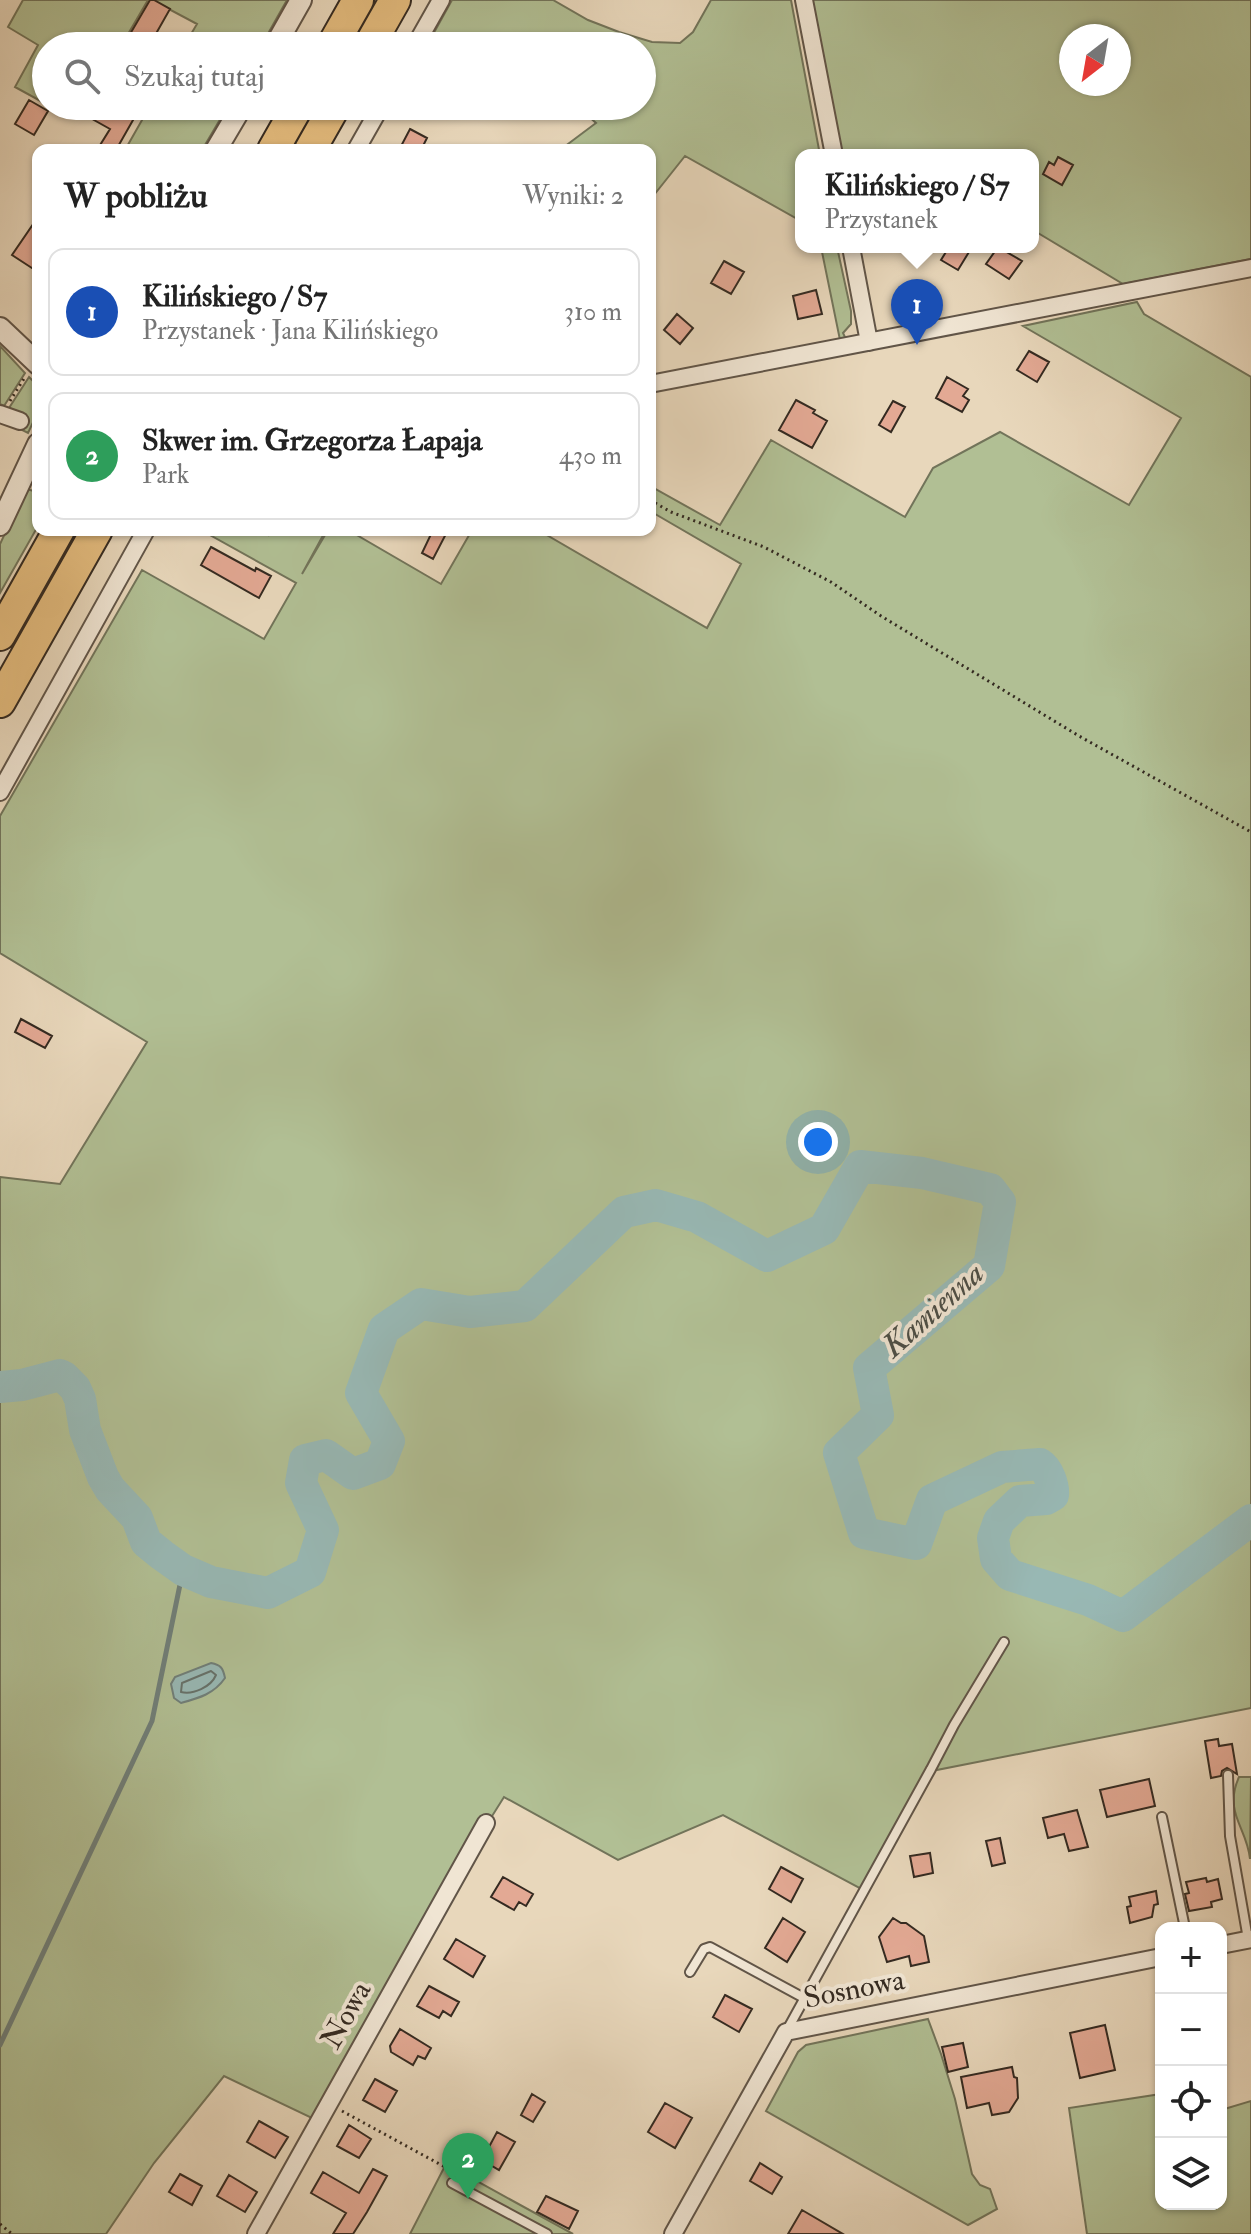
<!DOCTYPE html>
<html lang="pl">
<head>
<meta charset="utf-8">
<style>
  body { margin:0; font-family:"IM FELL Double Pica",serif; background:#f6f6f6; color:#222 }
  .controls { position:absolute; right:24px; bottom:24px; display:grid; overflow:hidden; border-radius:16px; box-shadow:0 2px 6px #0004 }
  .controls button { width:72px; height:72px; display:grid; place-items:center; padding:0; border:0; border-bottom:2px solid #e0e0e0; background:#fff; color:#222; font:40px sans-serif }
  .compass { position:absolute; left:1059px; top:24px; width:72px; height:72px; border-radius:50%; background:#fff; box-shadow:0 2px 6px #0004; rotate:211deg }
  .you { position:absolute; left:818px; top:1142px; width:28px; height:28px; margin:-20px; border:6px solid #fff; border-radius:50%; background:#1a73e8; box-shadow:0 0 0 12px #1a73e833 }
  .badge { display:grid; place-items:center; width:52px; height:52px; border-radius:50%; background:#8f2418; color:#fff; font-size:26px; font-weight:700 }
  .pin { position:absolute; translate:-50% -66px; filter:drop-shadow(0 2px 4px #0008) }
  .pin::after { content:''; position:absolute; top:42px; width:28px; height:24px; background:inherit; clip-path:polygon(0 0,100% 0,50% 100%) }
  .popup { position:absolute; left:795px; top:149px; width:244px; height:104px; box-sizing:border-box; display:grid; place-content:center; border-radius:16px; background:#fff; filter:drop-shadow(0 2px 6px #0005); font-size:26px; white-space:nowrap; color:#767676 }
  .popup b { font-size:30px; color:#222 }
  .popup::after { content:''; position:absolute; left:50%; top:100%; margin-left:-16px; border:16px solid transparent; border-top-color:#fff }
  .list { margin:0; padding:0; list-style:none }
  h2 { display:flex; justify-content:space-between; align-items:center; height:104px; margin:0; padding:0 32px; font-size:34px }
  h2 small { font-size:26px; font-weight:400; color:#767676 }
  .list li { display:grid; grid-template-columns:52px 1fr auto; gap:24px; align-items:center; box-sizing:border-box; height:128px; margin:0 16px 16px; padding:0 16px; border:2px solid #e0e0e0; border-radius:16px }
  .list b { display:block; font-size:30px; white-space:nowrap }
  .list p { margin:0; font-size:26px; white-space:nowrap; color:#767676 }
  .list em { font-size:26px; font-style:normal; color:#767676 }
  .icon { flex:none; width:44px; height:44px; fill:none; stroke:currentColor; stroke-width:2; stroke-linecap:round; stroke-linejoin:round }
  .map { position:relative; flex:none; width:1251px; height:2234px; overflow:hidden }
  .search { position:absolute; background:#fff; box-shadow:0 2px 6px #0004; left:32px; top:32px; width:624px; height:88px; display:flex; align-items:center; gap:20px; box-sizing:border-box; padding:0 28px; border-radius:44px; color:#767676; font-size:30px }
  .panel { position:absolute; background:#fff; box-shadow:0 2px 6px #0004; left:32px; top:144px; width:624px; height:392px; border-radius:16px }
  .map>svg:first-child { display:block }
</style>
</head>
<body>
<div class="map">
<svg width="1251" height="2234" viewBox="0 0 1251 2234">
  <rect width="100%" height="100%" fill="#e8d7bb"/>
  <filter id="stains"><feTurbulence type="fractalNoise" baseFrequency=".0025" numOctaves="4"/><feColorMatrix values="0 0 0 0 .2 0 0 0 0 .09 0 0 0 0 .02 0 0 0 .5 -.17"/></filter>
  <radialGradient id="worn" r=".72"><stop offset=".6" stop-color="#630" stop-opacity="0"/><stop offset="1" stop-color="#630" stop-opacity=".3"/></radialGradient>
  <!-- green -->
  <path fill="#b1bf94" stroke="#72745a" stroke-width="2" fill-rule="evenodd" d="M23,0h125l-27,46h-75v58l-31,-17 23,-42 -30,-18z
    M152,0h135l-26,46h-77l13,-22z
    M452,0h101l35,20 31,12 33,10 28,1 13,-11 18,-32h80l29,155h-19v66l-116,-65 -35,44v-50h-90l36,-27 -19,-17h65v-60h-198l-13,-8z
    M812,0h439v259l-128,25 -90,-54v-75h-192zM1071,36h48v48h-48z
    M150,106h78l-26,44h-77z
    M821,247h16l14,64v13l-8,9 2,4 -5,3z
    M1137,302l7,12 107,63v1331l-319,63 -67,120 -142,-76 -105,45 -114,-63 -64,102 -124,221 -92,-44 -70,87 -48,71h-106v-1057l60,7 87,-142 -147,-89v-137l142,-246 122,69 32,-56 -95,-53c9,0 21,3 29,3 11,-2 23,-3 36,-3l3,5 3,-2 -2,-3h56l-24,44 26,-44h20l93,54 31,-54h66l169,98 34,-64 -91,-53v-25l70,39 51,-85 134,77 28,-49 67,-36 129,73 52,-87 -158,-92z
    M0,346l25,27 -21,33 -4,-2z
    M29,377l9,9v26l-10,21 -10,-5 4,-15 -13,-5z
    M26,489l12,3v34l-38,67v-49z
    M1239,1777h12l-1,82c-3,-32 -27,-46 -11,-82z
    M928,2019l13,35 14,45 17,75 8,11 10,4 7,20 -29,16 -202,-114 32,-59 8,-7z
    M1161,2094v110h60v-94l30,-9v133h-164l-18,-126z
    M448,2160l25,19 100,55h-163z"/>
  <!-- water -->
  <path fill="#98b8b4" stroke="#707f79" stroke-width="2" d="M211,1663c10,2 12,5 14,15 -11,16 -26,20 -44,25l-7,-5 -3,-14 4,-7z"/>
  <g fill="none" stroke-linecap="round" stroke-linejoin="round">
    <!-- shore -->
    <path stroke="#66716a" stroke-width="2" d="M211,1671l5,4c-5,12 -23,20 -35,17l1,-9z"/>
    <!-- stream -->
    <path stroke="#707f79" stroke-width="5" d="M0,2045l152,-324 31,-151"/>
    <!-- river -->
    <path stroke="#98b8b4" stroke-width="32" d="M0,1387l22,-2 38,-10 4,2 11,11 5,11 5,31 18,47 7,12 27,29 9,24 16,13 21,15 28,12 57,11 42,-21 13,-42 -22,-47 4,-23 21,-5 27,19 27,-10 9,-23 -28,-48 23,-64 37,-25 49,8 55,-6 99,-94 32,-7 41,12 70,39 57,-27 36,-63 62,7 68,16 10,13 -11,64 -120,102 9,47 -39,38 25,80 52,11 16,-44 70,-33 38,-3c8,5 14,22 13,31l-7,4 -26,2 -21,20 -6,17 3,21 14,16 78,25 35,16 128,-96"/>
  </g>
  <!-- building -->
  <path fill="#e3a994" stroke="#342a21" stroke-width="2" d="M150,0h4l16,9 -21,37h-26z
    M29,100l19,11 -14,24 -19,-11z
    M69,106h72l-25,44h-19l13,-21z
    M410,129l17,9 -6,12h-22z
    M1058,157l15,8 -11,20 -19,-11 6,-12 5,3z
    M38,217v55l-26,-17z
    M949,247h23l-14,23 -17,-10z
    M998,247l24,14 -13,18 -23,-15z
    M724,261l20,11 -13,22 -20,-11z
    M816,290l6,24 -24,5 -5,-23z
    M677,314l16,14 -13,16 -16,-14z
    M1029,351l20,11 -12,20 -20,-12z
    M947,377l21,12 -5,7 6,4 -7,12 -26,-14z
    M796,400l19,10 -2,3 14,8 -15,27 -33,-18z
    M893,401l12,6 -14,25 -12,-7z
    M433,530h15l-15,29 -11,-6z
    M211,547l44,24 1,-3 15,8 -12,22 -58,-33z
    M21,1019l31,17 -7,12 -30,-16z
    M1218,1739l1,7 13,-2 5,30 -10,-6 -5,3 -1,5 -10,2 -6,-37z
    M1149,1779l6,27 -48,11 -7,-27z
    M1077,1810l11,37 -19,4 -5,-17 -16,4 -5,-20z
    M1000,1838l5,25 -13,3 -6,-25z
    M930,1853l3,20 -19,4 -4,-21z
    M781,1867l22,12 -12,23 -22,-13z
    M503,1877l30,17 -7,12 -7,-4 -5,8 -23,-13z
    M1206,1878l1,4 11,-3 4,20 -11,3 1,5 -23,4 -4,-17 4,-1 -3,-11z
    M1156,1891l2,13 -4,1 -2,12 -22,6 -3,-16 4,-1 -2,-9z
    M783,1918l22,14 -18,30 -22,-14z
    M893,1918l8,5h5l18,13 5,26 -18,4 -2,-10 -22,6 -8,-25z
    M456,1939l29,17 -12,21 -29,-18z
    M429,1986l30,16 -8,14 -8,-5 -4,7 -22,-12z
    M725,1995l27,14 -13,23 -26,-15z
    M1105,2025l10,45 -35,8 -10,-45z
    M400,2029l31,19 -6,11 -7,-3 -5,9 -22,-13 -1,-6z
    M963,2043l5,24 -20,5 -6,-25z
    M1012,2067l2,10 3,1 1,20 -9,14 -17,3 -3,-12 -22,5 -6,-31z
    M375,2079l22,12 -12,21 -22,-12z
    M532,2094l13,8 -12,20 -12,-7z
    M665,2103l27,15 -17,30 -27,-16z
    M259,2121l29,16 -13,21 -28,-16z
    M349,2125l22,14 -12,19 -22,-12z
    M497,2132l18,10 -16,28 -17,-10z
    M760,2163l22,14 -10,17 -22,-13z
    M373,2169l14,7 -20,36 -14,22h-20l13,-21 -35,-20 12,-21 36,21z
    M180,2174l22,12 -10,19 -23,-13z
    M229,2175l28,17 -12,20 -28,-16z
    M546,2196l32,15 -9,18 -32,-17z
    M802,2210l41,24h-55z"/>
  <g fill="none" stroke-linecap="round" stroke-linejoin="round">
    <!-- service casing -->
    <g stroke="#615548" stroke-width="12">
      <path id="service" d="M1228,1775l2,61 18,103
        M1162,1817l23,111
        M690,1972l14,-23 6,-2 94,51
        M786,2032l145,-263 23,-44 50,-83
        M452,2183l95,51"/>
    </g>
    <!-- minor casing -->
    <g stroke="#615548" stroke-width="20">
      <path id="minor" d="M804,0l30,155
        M415,46l26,-46
        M356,150l25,-44
        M851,247l18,95
        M650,384l601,-116
        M0,414l20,7
        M0,792l146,-262
        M1221,1945l30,-6
        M256,2234l230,-411
        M673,2234l113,-202 375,-75"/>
    </g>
    <!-- tertiary casing -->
    <g stroke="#615548" stroke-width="24">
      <path id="tertiary" d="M275,46l26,-46
        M216,150l26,-44
        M0,328l38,36
        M0,525l38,-81"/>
    </g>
    <!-- motorway casing -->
    <g stroke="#342a21" stroke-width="34">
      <path id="motorway" d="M332,46l26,-46
        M369,46l26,-46
        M273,150l25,-44
        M310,150l25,-44
        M0,635l59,-105
        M0,702l97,-172"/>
    </g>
    <!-- path -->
    <path stroke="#342a21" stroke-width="3" stroke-dasharray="2 4" stroke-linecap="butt" d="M10,401l15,-24
      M650,500l21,12 93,35 67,35 50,34 198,120 172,96
      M225,530h5
      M268,530l2,4
      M342,2111l103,56 5,5
      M0,2224l12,10"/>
    <!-- service -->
    <use href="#service" stroke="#f0e5d3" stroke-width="8"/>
    <!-- minor -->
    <use href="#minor" stroke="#f0e5d3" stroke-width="16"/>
    <!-- tertiary -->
    <use href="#tertiary" stroke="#f0e5d3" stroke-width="20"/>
    <!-- motorway -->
    <use href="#motorway" stroke="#e4bc7e" stroke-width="30"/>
  </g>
  <g text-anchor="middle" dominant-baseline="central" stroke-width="8" stroke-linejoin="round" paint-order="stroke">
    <!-- street labels -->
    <g font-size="30" fill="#342a21" stroke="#f0e5d3">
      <text transform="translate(854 1989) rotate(-11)">Sosnowa</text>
      <text transform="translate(346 2015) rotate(-61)">Nowa</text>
    </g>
    <!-- water labels -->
    <g font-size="32" font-style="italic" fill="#4d4e46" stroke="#f0e5d3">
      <text transform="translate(933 1310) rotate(-42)">Kamienna</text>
    </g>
  </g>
  <rect width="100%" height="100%" filter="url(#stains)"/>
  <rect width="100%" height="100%" fill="url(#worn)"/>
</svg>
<div class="controls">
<button>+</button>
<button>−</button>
<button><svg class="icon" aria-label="locate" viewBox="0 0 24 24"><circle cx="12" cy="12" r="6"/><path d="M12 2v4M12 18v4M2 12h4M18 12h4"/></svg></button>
<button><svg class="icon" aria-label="layers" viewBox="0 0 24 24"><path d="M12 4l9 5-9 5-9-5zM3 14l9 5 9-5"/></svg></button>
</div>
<svg class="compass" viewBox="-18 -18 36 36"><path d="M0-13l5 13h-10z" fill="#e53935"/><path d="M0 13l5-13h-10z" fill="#767676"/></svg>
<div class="you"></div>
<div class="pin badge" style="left:917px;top:345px;background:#1a4fb4">1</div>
<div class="popup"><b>Kilińskiego / S7</b>Przystanek</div>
<div class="pin badge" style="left:468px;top:2199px;background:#2e9e5b">2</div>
<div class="search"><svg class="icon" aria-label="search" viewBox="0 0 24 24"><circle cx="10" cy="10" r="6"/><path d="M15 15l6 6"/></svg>Szukaj tutaj</div>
<section class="panel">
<h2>W pobliżu<small>Wyniki: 2</small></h2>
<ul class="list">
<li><span class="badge" style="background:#1a4fb4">1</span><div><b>Kilińskiego / S7</b><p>Przystanek · Jana Kilińskiego</p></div><em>310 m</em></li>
<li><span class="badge" style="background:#2e9e5b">2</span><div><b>Skwer im. Grzegorza Łapaja</b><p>Park</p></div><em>430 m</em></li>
</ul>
</section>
</div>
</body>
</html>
